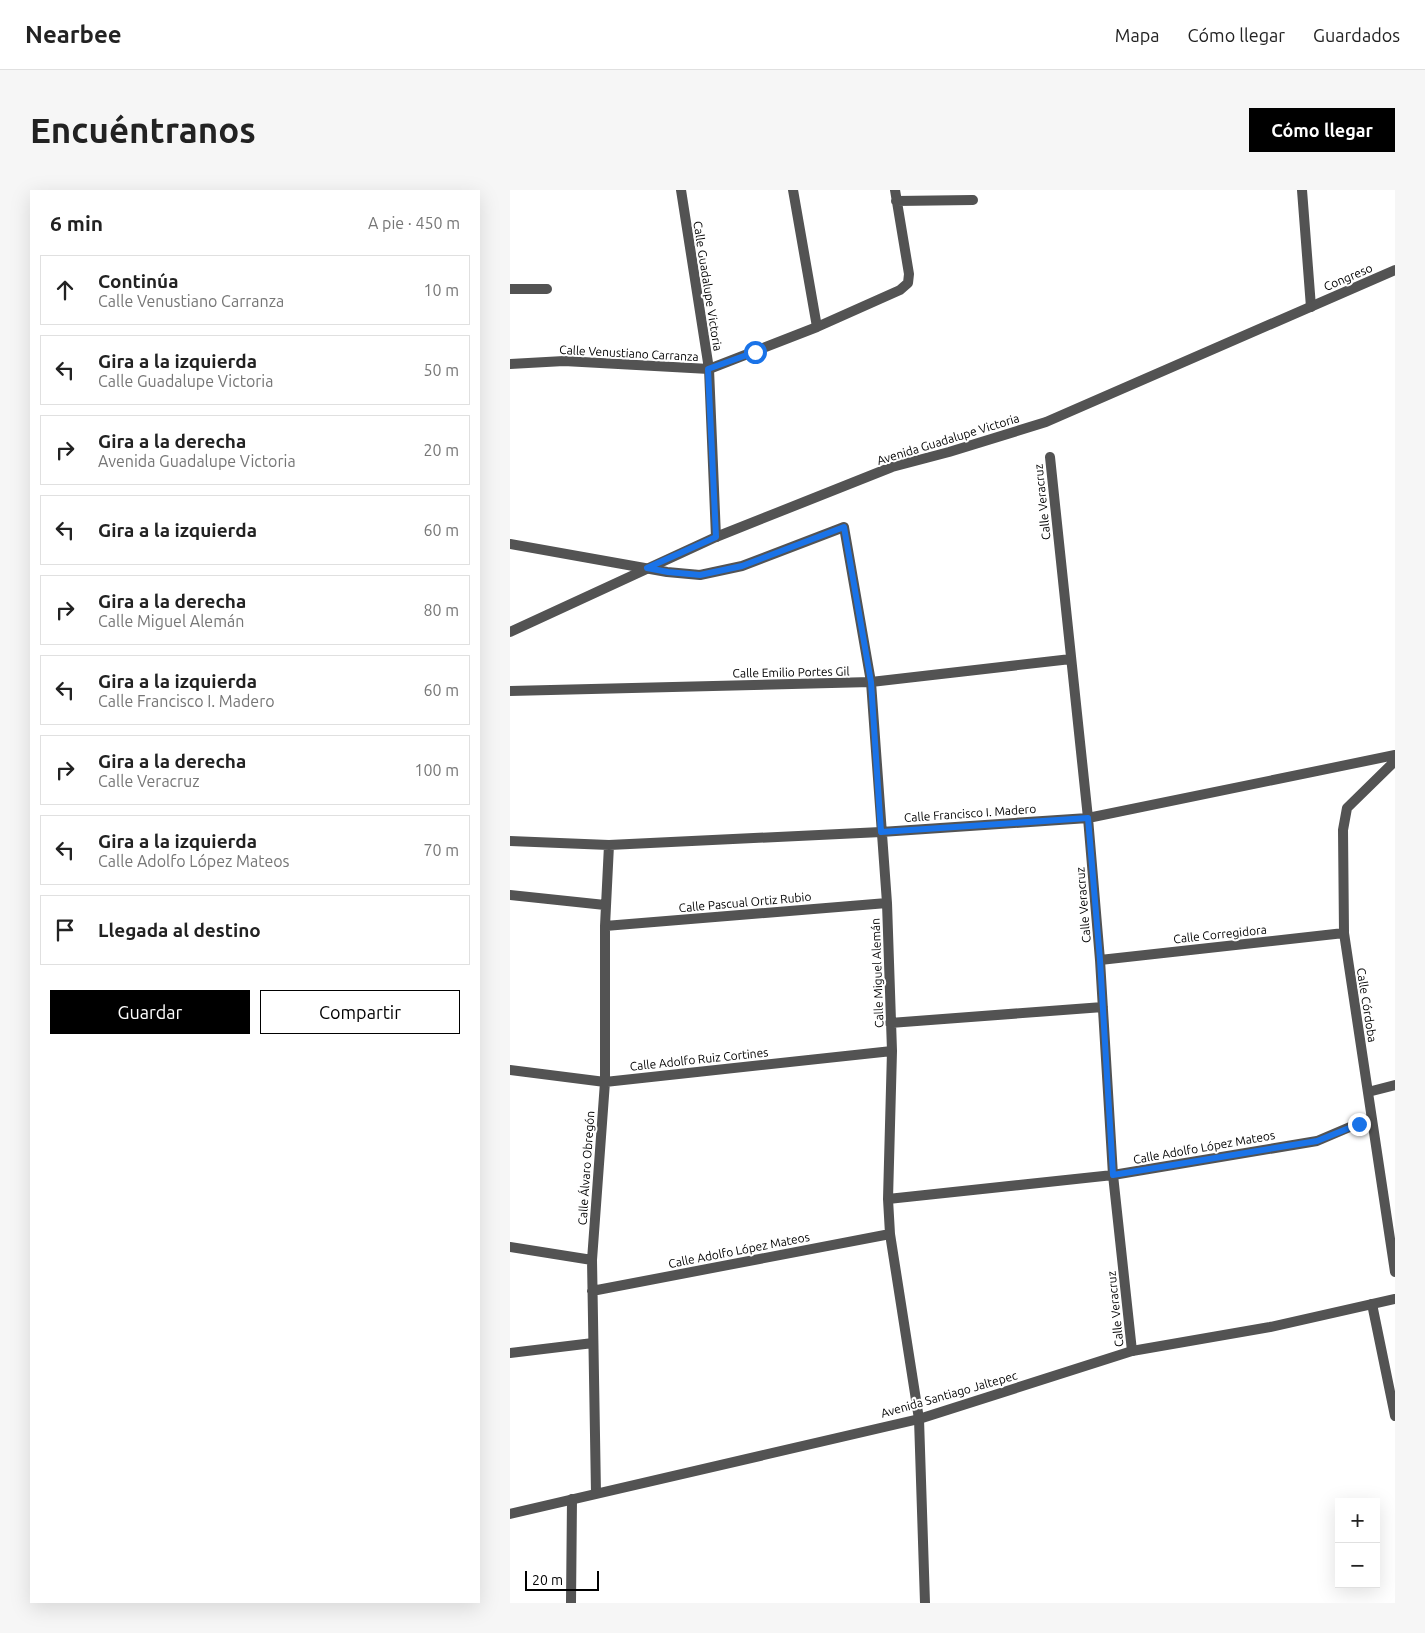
<!DOCTYPE html>
<html lang="es">
<head>
<meta charset="utf-8">
<style>
  body { margin:0; font-family:Ubuntu,sans-serif; background:#f6f6f6; color:#222 }
  .controls { position:absolute; right:15px; bottom:15px; display:grid; overflow:hidden; border-radius:0px; box-shadow:0 5px 20px #0002 }
  .controls button { width:45px; height:45px; display:grid; place-items:center; padding:0; border:0; border-bottom:1px solid #e0e0e0; background:#fff; color:#222; font:25px sans-serif }
  .scale { position:absolute; left:15px; bottom:12px; width:74px; box-sizing:border-box; padding-left:5px; border:2px solid #000; border-top:0; font-size:14px; line-height:18px; white-space:nowrap; color:#000; -webkit-text-stroke:4px #fff; paint-order:stroke }
  .stop { position:absolute; width:15px; height:15px; margin:-11px; border:4px solid #1a73e8; border-radius:50%; background:#fff }
  .stop.end { background:#1a73e8; border-color:#fff; box-shadow:0 1px 5px #0008 }
  .list { margin:0; padding:0; list-style:none }
  h2 { display:flex; justify-content:space-between; align-items:center; height:65px; margin:0; padding:0 20px; font-size:21px }
  h2 small { font-size:16px; font-weight:400; color:#767676 }
  .list li { display:grid; grid-template-columns:32px 1fr auto; gap:15px; align-items:center; box-sizing:border-box; height:70px; margin:0 10px 10px; padding:0 10px; border:1px solid #e0e0e0; border-radius:0px }
  .list b { display:block; font-size:19px; white-space:nowrap }
  .list p { margin:0; font-size:16px; white-space:nowrap; color:#767676 }
  .list em { font-size:16px; font-style:normal; color:#767676 }
  .actions { display:flex; gap:10px; padding:15px 20px }
  .actions a { flex:1; padding:11px 0; border:1px solid #000; border-radius:0px; text-align:center; font-size:18px; color:#000 }
  .actions .main { background:#000; color:#fff }
  .icon { flex:none; width:28px; height:28px; fill:none; stroke:currentColor; stroke-width:2; stroke-linecap:round; stroke-linejoin:round }
  .map { position:relative; flex:none; width:885px; height:1413px; overflow:hidden; border-radius:0px }
  header { display:flex; align-items:center; gap:30px; box-sizing:border-box; height:70px; padding:0 25px; background:#fff; border-bottom:1px solid #e0e0e0 }
  header strong { font-size:24px }
  nav { display:flex; gap:28px; margin-inline-start:auto; font-size:18px }
  .intro { display:flex; align-items:center; justify-content:space-between; box-sizing:border-box; height:120px; padding:0 30px }
  h1 { margin:0; font-size:35px }
  .button { padding:12px 22px; border-radius:0px; background:#000; color:#fff; font-size:18px; font-weight:700 }
  main { display:flex; gap:30px; padding:0 30px }
  aside { flex:1; background:#fff; border-radius:0px; box-shadow:0 5px 20px #0002 }
  .map>svg:first-child { display:block }
</style>
</head>
<body>
<header>
<strong>Nearbee</strong>
<nav><a>Mapa</a><a>Cómo llegar</a><a>Guardados</a></nav>
</header>
<div class="intro"><h1>Encuéntranos</h1><a class="button">Cómo llegar</a></div>
<main>
<aside>
<h2>6 min<small>A pie · 450 m</small></h2>
<ul class="list">
<li><svg class="icon" aria-label="ahead" viewBox="0 0 24 24"><path d="M12 20V5M6 11l6-6 6 6"/></svg><div><b>Continúa</b><p>Calle Venustiano Carranza</p></div><em>10 m</em></li>
<li><svg class="icon" aria-label="left" viewBox="0 0 24 24"><path d="M17 20v-9H6M10 6l-5 5 5 5"/></svg><div><b>Gira a la izquierda</b><p>Calle Guadalupe Victoria</p></div><em>50 m</em></li>
<li><svg class="icon" aria-label="right" viewBox="0 0 24 24"><path d="M7 20v-9h11M14 6l5 5-5 5"/></svg><div><b>Gira a la derecha</b><p>Avenida Guadalupe Victoria</p></div><em>20 m</em></li>
<li><svg class="icon" aria-label="left" viewBox="0 0 24 24"><path d="M17 20v-9H6M10 6l-5 5 5 5"/></svg><div><b>Gira a la izquierda</b></div><em>60 m</em></li>
<li><svg class="icon" aria-label="right" viewBox="0 0 24 24"><path d="M7 20v-9h11M14 6l5 5-5 5"/></svg><div><b>Gira a la derecha</b><p>Calle Miguel Alemán</p></div><em>80 m</em></li>
<li><svg class="icon" aria-label="left" viewBox="0 0 24 24"><path d="M17 20v-9H6M10 6l-5 5 5 5"/></svg><div><b>Gira a la izquierda</b><p>Calle Francisco I. Madero</p></div><em>60 m</em></li>
<li><svg class="icon" aria-label="right" viewBox="0 0 24 24"><path d="M7 20v-9h11M14 6l5 5-5 5"/></svg><div><b>Gira a la derecha</b><p>Calle Veracruz</p></div><em>100 m</em></li>
<li><svg class="icon" aria-label="left" viewBox="0 0 24 24"><path d="M17 20v-9H6M10 6l-5 5 5 5"/></svg><div><b>Gira a la izquierda</b><p>Calle Adolfo López Mateos</p></div><em>70 m</em></li>
<li><svg class="icon" aria-label="arrive" viewBox="0 0 24 24"><path d="M6 21V4h12l-3 4 3 4H6"/></svg><div><b>Llegada al destino</b></div></li>
</ul>
<div class="actions"><a class="main">Guardar</a><a>Compartir</a></div>
</aside>
<div class="map">
<svg width="885" height="1413" viewBox="0 0 885 1413">
  <rect width="100%" height="100%" fill="#fff"/>
  <g fill="none" stroke-linecap="round" stroke-linejoin="round">
    <!-- minor -->
    <path stroke="#535353" stroke-width="10" d="M171,0l28,179 7,168
      M283,0l24,137
      M792,0l9,117
      M386,11l77,-1
      M0,99h37
      M0,174l54,-3 145,8 108,-42 83,-37 8,-7 1,-9 -14,-84
      M540,267l38,361 12,142 13,215 19,176
      M0,354l157,28 33,3 42,-9 102,-39 27,155 16,221 5,148 -4,148 2,35 29,185 6,184
      M0,501l361,-9 200,-23
      M885,571l-48,47 -4,22 1,103 51,339
      M0,651l99,4 272,-13 207,-14 307,-63
      M0,705l95,10
      M95,736l282,-23
      M590,770l244,-27
      M380,833l213,-16
      M0,880l95,12 287,-31
      M858,902l27,-7
      M378,1009l225,-24 204,-34 54,-23
      M0,1057l82,13
      M82,1101l298,-57
      M862,1114l23,112
      M0,1163l83,-10
      M86,1303l-4,-233 13,-178v-156l4,-81
      M61,1413l1,-104"/>
    <!-- tertiary -->
    <path stroke="#535353" stroke-width="10" d="M0,442l206,-95 176,-70 57,-15 97,-30 349,-152
      M0,1324l409,-95 213,-68 138,-24 125,-28"/>
  </g>
  <g fill="none" stroke-linecap="round" stroke-linejoin="round">
    <!-- route -->
    <path stroke="#1a73e8" stroke-width="6" d="M245,162l-47,17 8,168 -69,31 21,4 32,3 42,-9 102,-39 27,155 10,150 207,-14 12,142 13,215 204,-34 42,-17"/>
  </g>
  <g text-anchor="middle" dominant-baseline="central" stroke-width="4" stroke-linejoin="round" paint-order="stroke">
    <!-- street labels -->
    <g font-size="12" fill="#000" stroke="#fff">
      <text transform="translate(838 87) rotate(-23)">Congreso</text>
      <text transform="translate(198 96) rotate(81)">Calle Guadalupe Victoria</text>
      <text transform="translate(119 163) rotate(3)">Calle Venustiano Carranza</text>
      <text transform="translate(438 249) rotate(-17)">Avenida Guadalupe Victoria</text>
      <text transform="translate(532 312) rotate(-96)">Calle Veracruz</text>
      <text transform="translate(281 482) rotate(-1)">Calle Emilio Portes Gil</text>
      <text transform="translate(460 623) rotate(-4)">Calle Francisco I. Madero</text>
      <text transform="translate(235 712) rotate(-5)">Calle Pascual Ortiz Rubio</text>
      <text transform="translate(573 715) rotate(-95)">Calle Veracruz</text>
      <text transform="translate(710 744) rotate(-6)">Calle Corregidora</text>
      <text transform="translate(367 783) rotate(-92)">Calle Miguel Alemán</text>
      <text transform="translate(857 815) rotate(81)">Calle Córdoba</text>
      <text transform="translate(189 869) rotate(-6)">Calle Adolfo Ruiz Cortines</text>
      <text transform="translate(694 957) rotate(-10)">Calle Adolfo López Mateos</text>
      <text transform="translate(76 978) rotate(-86)">Calle Álvaro Obregón</text>
      <text transform="translate(229 1060) rotate(-11)">Calle Adolfo López Mateos</text>
      <text transform="translate(605 1119) rotate(-96)">Calle Veracruz</text>
      <text transform="translate(439 1204) rotate(-16)">Avenida Santiago Jaltepec</text>
    </g>
  </g>
</svg>
<div class="controls">
<button>+</button>
<button>−</button>
</div>
<div class="scale">20 m</div>
<div class="stop" style="left:245px;top:162px"></div>
<div class="stop end" style="left:849px;top:934px"></div>
</div>
</main>
</body>
</html>
